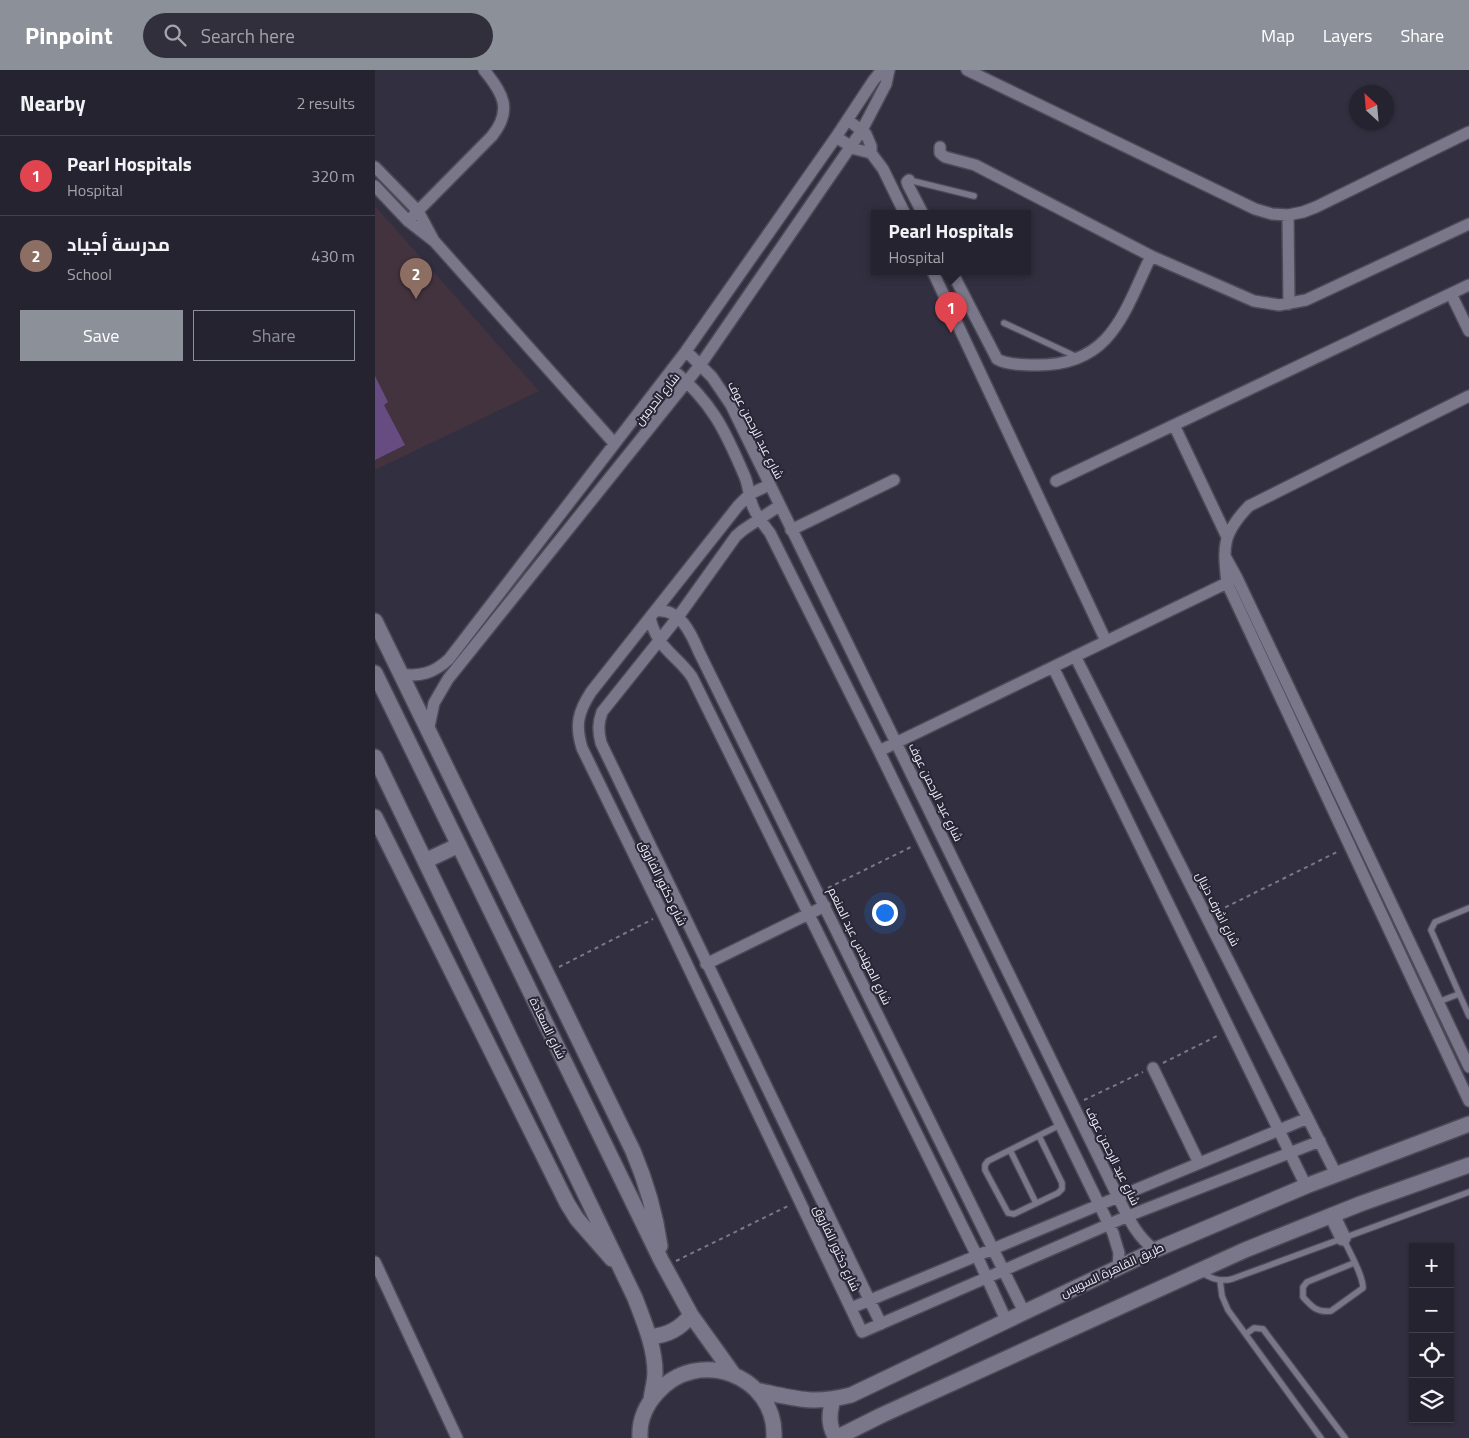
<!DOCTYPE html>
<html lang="en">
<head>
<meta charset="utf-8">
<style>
  body { margin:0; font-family:"Titillium Web",Cairo,sans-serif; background:#322f3c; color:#f1f3f6 }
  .controls { position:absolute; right:15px; bottom:15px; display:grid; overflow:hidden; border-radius:0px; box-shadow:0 1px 4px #0004 }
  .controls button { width:45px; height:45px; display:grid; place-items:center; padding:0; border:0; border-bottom:1px solid #42404c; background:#262330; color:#f1f3f6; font:25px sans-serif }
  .compass { position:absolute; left:974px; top:15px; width:45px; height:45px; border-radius:50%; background:#262330; box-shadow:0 1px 4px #0004; rotate:334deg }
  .you { position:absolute; left:509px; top:842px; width:18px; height:18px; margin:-12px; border:4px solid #fff; border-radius:50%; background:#1a73e8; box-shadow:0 0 0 8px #1a73e833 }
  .badge { display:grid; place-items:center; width:32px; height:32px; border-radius:50%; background:#8c9099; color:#fff; font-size:16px; font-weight:700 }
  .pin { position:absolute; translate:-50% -41px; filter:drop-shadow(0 1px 2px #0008) }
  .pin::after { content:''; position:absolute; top:26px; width:18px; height:15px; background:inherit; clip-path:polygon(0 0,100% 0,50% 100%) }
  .popup { position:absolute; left:496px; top:140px; width:160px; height:65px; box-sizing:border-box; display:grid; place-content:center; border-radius:0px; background:#262330; filter:drop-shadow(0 1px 4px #0005); font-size:16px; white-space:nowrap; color:#a4a4ab }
  .popup b { font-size:19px; color:#f1f3f6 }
  .popup::after { content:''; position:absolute; left:50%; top:100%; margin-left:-10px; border:10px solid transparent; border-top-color:#262330 }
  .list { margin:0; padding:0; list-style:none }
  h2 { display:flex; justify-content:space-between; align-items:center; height:65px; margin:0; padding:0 20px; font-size:21px }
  h2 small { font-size:16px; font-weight:400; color:#a4a4ab }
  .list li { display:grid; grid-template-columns:32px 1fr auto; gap:15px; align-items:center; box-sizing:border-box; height:80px; padding:0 20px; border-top:1px solid #42404c }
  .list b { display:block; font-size:19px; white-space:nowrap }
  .list p { margin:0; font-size:16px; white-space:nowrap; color:#a4a4ab }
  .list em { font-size:16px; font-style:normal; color:#a4a4ab }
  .actions { display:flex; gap:10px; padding:15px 20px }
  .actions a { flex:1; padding:11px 0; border:1px solid #8c9099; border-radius:0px; text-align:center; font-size:18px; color:#8c9099 }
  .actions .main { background:#8c9099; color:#fff }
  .icon { flex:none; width:28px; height:28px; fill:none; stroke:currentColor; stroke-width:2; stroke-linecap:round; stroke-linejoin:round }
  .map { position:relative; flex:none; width:1094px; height:1368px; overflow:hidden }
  header { display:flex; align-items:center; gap:30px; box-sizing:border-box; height:70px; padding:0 25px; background:#8c9099; color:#fff }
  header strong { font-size:24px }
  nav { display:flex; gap:28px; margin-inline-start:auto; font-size:18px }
  .search { width:350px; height:45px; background:#322f3c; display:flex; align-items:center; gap:12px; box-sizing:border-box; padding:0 18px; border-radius:28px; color:#a4a4ab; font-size:19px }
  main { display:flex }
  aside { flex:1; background:#262330 }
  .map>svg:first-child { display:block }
</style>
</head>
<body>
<header>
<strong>Pinpoint</strong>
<div class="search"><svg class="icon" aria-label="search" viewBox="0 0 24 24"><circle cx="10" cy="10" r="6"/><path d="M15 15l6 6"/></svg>Search here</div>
<nav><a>Map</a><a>Layers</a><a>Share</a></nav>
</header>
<main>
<aside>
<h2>Nearby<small>2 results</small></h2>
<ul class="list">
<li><span class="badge" style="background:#e0444e">1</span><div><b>Pearl Hospitals</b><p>Hospital</p></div><em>320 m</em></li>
<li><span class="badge" style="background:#8d6e63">2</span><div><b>مدرسة أجياد</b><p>School</p></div><em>430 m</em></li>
</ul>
<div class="actions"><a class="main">Save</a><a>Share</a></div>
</aside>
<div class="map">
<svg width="1094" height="1368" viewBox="0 0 1094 1368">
  <rect width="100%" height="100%" fill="#322f40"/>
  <!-- education -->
  <path fill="#43333f" d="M0,136l164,185 -164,79z"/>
  <!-- building -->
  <path fill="#674c82" d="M0,306l13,26 -4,3 21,40 -30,15z"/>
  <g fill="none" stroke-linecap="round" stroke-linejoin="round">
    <!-- lane casing -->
    <g stroke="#4d4a58" stroke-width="8">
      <path id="lane" d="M534,110l65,16
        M629,253l73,34
        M1094,838l-34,14 -4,8 38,86
        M1063,932l21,-8
        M664,1066l23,47v6l-4,4 -44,21 -6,-1 -23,-43v-5l3,-4 72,-36
        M635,1080l26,53
        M968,1168c6,13 20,37 20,50l-32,23c-14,2 -20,-5 -28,-14v-10l4,-5 47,-19
        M826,1202c10,7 20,10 31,7l237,-87
        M845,1210l2,16 6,14 93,128
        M871,1264l8,-6 9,1 82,109"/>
    </g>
    <!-- street casing -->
    <g stroke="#4d4a58" stroke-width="14">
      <path id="street" d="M592,0l288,139 17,5 16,1 15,-3 13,-5 153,-75
        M473,50l18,14 5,12v7l12,16 22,45
        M461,67l19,12 16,4
        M565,77v6l5,4 30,8 176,91 103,45 25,4 27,-5 163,-76
        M0,97l43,44 15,28
        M534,110l-2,2 1,3 15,29
        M0,116l33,35 27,21 179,201
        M913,145l1,89
        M33,151l84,-85c21,-26 11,-43 -8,-66
        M558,202l173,369
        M577,202l45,87c10,6 29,6 41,6 74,0 86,-53 113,-109
        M1076,224l18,37
        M311,281l26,26 19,28 387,792c10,20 18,39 37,53
        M297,299c40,33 53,61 73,108 4,10 4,21 8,30 4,10 11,18 17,26l109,218 234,482 6,20 -1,13
        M1094,326l-220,110c-27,28 -26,40 -22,77l242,518
        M799,355l53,112
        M681,411l413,-196
        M394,415l-19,9 -12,12 -147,186c-13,20 -16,33 -9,56l81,166 199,418 266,-116 192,-75
        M404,436l-36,24 -7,6 -58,81 -76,95c-4,11 -4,19 -1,31l280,581
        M416,460l103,-50
        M851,488l11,20 232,489
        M281,541c24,-3 35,22 43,41l325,660
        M275,548c8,32 26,36 42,59l285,579 29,64
        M700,586l261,518
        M678,597l253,519
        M26,604c19,3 33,-1 48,-15l237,-308 150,-214 37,-56 9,-11
        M53,661l6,-28 14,-24 253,-315 161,-234 24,-46 3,-14
        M504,681l354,-171
        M331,894l119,-58
        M778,998l46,95
        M0,1192l82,176
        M476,1238l457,-190"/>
    </g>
    <!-- secondary casing -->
    <g stroke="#4d4a58" stroke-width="18">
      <path id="secondary" d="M0,551l258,530c14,33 22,60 27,95
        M0,603l286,587 30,55 43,60
        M0,687l260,541c9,24 20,49 20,75 0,8 -3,18 -4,27
        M0,747l192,386 10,16 35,40
        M50,791l34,-16
        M957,1145l11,23
        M275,1267c18,-2 30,-8 41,-22
        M381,1320c37,8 56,15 95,5l304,-145 151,-64 163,-62
        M458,1329c-4,15 -5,26 3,39
        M265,1368c-1,-17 6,-33 17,-45 40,-47 120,-18 117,45
        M461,1368l46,-23 363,-165 115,-46 109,-39"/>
    </g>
    <!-- path -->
    <path stroke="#7b7988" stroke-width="2" stroke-dasharray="4 4" stroke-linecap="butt" d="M453,818l85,-42
      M843,841l121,-60
      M184,897l94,-48
      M788,993l56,-28
      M709,1030l59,-28
      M301,1191l112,-55"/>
    <!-- lane -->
    <use href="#lane" stroke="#7a778b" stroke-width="5.5"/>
    <!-- street -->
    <use href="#street" stroke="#7a778b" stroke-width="11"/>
    <!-- secondary -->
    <use href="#secondary" stroke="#7a778b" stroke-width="15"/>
  </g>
  <g text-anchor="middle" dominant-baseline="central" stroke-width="4" stroke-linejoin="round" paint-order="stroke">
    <!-- street labels -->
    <g font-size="12" fill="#edecf7" stroke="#282535">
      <text transform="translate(282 329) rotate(-51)">شارع الحرمين</text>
      <text transform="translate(381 360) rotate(63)">شارع عبد الرحمن عوف</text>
      <text transform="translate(561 722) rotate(64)">شارع عبد الرحمن عوف</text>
      <text transform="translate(288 813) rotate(64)">شارع دكتور الفاروق</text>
      <text transform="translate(843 839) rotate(63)">شارع اشرف دنيال</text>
      <text transform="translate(485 876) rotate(64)">شارع المهندس عبد المنعم</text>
      <text transform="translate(173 958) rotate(64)">شارع السعادة</text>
      <text transform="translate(738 1086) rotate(64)">شارع عبد الرحمن عوف</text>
      <text transform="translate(462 1178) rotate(65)">شارع دكتور الفاروق</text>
      <text transform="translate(737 1200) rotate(-25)">طريق القاهرة السويس</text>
    </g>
  </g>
</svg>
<div class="controls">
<button>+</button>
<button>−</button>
<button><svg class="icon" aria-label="locate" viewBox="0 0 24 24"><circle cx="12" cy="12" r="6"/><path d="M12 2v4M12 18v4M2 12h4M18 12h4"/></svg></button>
<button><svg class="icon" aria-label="layers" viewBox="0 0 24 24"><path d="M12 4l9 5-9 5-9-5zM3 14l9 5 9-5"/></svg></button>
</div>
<svg class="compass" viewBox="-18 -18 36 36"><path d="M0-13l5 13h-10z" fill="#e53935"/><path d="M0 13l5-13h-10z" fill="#a4a4ab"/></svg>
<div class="you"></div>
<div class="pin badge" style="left:576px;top:263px;background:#e0444e">1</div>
<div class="popup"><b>Pearl Hospitals</b>Hospital</div>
<div class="pin badge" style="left:41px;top:229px;background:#8d6e63">2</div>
</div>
</main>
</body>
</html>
